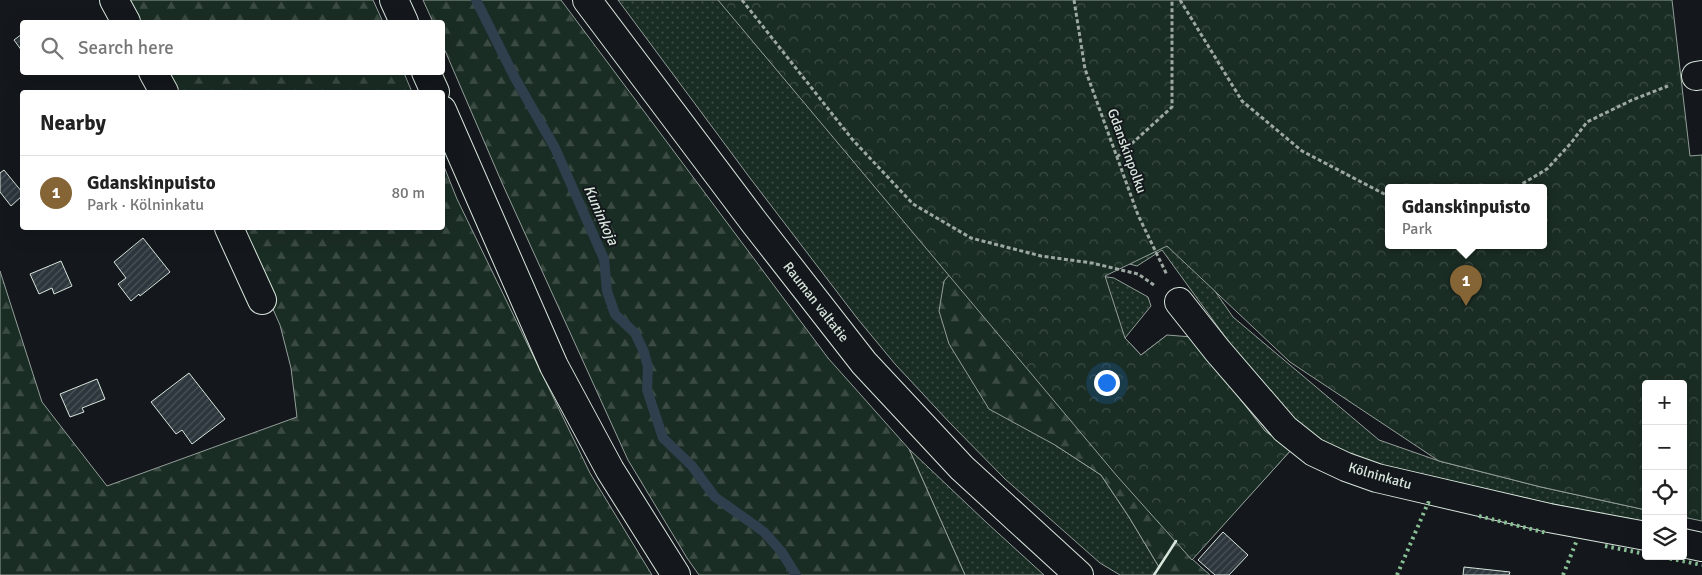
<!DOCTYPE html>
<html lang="en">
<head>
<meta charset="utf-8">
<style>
  body { margin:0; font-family:Signika,sans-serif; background:#f6f6f6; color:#222 }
  .controls { position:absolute; right:15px; bottom:15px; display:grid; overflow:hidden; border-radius:5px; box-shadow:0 5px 20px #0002 }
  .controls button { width:45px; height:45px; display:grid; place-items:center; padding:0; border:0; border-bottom:1px solid #e0e0e0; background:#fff; color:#222; font:25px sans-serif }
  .you { position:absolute; left:1106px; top:382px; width:18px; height:18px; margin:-12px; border:4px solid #fff; border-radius:50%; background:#1a73e8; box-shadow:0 0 0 8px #1a73e833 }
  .badge { display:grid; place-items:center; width:32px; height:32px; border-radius:50%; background:#856535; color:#fff; font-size:16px; font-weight:700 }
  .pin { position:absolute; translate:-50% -41px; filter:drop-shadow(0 1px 2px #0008) }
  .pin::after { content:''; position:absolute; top:26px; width:18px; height:15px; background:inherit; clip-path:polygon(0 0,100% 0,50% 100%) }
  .popup { position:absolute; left:1385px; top:184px; width:162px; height:65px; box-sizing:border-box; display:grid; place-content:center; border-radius:5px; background:#fff; filter:drop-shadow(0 1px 4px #0005); font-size:16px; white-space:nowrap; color:#767676 }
  .popup b { font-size:19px; color:#222 }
  .popup::after { content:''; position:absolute; left:50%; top:100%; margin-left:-10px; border:10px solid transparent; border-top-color:#fff }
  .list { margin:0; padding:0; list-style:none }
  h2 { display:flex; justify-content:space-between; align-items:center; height:65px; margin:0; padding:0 20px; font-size:21px }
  h2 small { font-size:16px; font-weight:400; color:#767676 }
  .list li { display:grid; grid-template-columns:32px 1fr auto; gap:15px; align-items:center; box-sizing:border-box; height:75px; padding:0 20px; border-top:1px solid #e0e0e0 }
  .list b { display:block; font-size:19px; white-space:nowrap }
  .list p { margin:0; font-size:16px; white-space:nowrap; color:#767676 }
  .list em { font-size:16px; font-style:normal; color:#767676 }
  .icon { flex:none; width:28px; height:28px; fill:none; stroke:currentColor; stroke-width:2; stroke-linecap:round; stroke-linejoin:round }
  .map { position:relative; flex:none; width:1702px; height:575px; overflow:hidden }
  .search { position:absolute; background:#fff; box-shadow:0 5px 20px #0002; left:20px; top:20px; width:425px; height:55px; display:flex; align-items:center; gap:12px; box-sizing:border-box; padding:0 18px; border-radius:5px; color:#767676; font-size:19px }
  .panel { position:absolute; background:#fff; box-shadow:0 5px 20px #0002; left:20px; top:90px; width:425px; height:140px; border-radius:5px }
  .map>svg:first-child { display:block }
</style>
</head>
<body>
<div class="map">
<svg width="1702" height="575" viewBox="0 0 1702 575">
  <defs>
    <pattern id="grass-dots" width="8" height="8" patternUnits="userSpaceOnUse" patternTransform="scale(1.25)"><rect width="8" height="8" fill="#1a2d24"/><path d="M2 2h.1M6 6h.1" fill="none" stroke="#3b4b43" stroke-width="1.8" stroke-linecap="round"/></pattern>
    <pattern id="forest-firs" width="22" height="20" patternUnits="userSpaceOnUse" patternTransform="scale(1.25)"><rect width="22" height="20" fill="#1a2d24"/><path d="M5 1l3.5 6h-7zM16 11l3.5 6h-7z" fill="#3b4b43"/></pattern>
    <pattern id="park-crowns" width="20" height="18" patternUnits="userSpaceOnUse" patternTransform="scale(1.25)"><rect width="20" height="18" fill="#1a2d24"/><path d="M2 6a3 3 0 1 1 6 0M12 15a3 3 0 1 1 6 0" fill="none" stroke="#3b4b43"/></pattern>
    <pattern id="building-hatch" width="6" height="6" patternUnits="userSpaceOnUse" patternTransform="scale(1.25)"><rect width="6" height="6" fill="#2c363c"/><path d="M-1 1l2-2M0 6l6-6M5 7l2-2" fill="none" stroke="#4a5358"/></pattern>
  </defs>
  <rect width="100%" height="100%" fill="#14181c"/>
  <!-- grass -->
  <path fill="url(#grass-dots)" stroke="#939e99" d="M618,0h110l315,267 71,11 34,19 3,9 -26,32 -70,107 46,30 28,42 30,50 -5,8h-34l-20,-12 -95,-84 -56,-57 -54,-58 -38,-46 -107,-140z
    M1103,204l89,54 41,59 146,123 60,21 102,26 105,23v14l-176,-38 -104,-19 -60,-32 -64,-75 -80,-110 -25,16 -11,-3z
    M909,449l78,74 57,52h-79z"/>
  <!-- forest -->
  <path fill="url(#forest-firs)" stroke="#939e99" d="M128,0h245l10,22h-243z
    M423,0h138l267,358 81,91 56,126h-266l-12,-17 -59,-98 -126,-277 -59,-137 -1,-24h-9z
    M164,73h240l8,19h-238z
    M443,164l14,35 133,274 62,102h-652v-304l42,131 65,84 190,-69 -6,-49 -11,-43 -43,-97h205z
    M958,265l147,52 36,38 26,-20 73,66 25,30 26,19 -99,109 18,16h-56l5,-8 -30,-50 -28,-42 -46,-30 -66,-36 -40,-65 -10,-33 5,-30z"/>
  <!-- park -->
  <path fill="url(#park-crowns)" stroke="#939e99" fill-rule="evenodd" d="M718,0h954l18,156 12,-1v366l-19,-4v-133h-37v126l-105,-23 -102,-26 -149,-99 -123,-116 -62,30 20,62 16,17 26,-20 25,2 73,94 26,19 -99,110 -75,-84zM1388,187h156v58h-156z"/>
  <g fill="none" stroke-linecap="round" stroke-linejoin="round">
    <!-- stream -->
    <path stroke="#2f3f4d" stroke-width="10" d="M476,0l39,78 40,70 49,111 3,32 8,23 20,19 9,19 4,15 -1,23 16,48 29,28 23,31 49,35 17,19 15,24"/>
  </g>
  <!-- building -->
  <path fill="url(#building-hatch)" stroke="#d8e6dc" d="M22,34v17l-8,-11z
    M4,170l18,22v4l-11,10 -11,-14v-19z
    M143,238l27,34 -30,24 -1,-2 -8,7 -13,-17 8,-6 -12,-16z
    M61,261l11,25 -18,8 -2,-6 -13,6 -9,-20z
    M189,373l36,46 -33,25 -10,-14 -6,4 -25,-32z
    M97,379l8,20 -23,9 2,4 -14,5 -10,-23z
    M1223,532l25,23 -19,20h-14l-17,-15z
    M1464,567l46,5 -1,3h-46z"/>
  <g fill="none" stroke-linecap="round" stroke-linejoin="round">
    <!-- minor casing -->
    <g stroke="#d8e6dc" stroke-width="30">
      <path id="minor" d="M114,0l12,22
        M153,72l11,20
        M1696,76l6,-1
        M229,228l33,72
        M1179,302l38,48 68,79 29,23 32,15 31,11 172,40 97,18
        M1683,543l19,4"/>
    </g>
    <!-- motorway casing -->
    <g stroke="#d8e6dc" stroke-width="30">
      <path id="motorway" d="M394,0l10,22
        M587,0l167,222 110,141 98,105 117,107
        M426,72l9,20
        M442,110l112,256 56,104 66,105"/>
    </g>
    <!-- path -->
    <path stroke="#9da8a2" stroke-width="3" stroke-dasharray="4 2.5" stroke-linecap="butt" d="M742,0l110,139 61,65 58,34 70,18 51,7 46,11 16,11
      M1074,0l11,69 53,146 29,60
      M1180,0l62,101 60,50 86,45
      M1117,157l55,-50v-107
      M1517,187l30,-18 24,-26 16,-21 45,-22 36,-14"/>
    <!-- minor -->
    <use href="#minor" stroke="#14181c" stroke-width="28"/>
    <!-- motorway -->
    <use href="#motorway" stroke="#14181c" stroke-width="28"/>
    <!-- hedge -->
    <path stroke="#8ac095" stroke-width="4" stroke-dasharray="2.5 4" stroke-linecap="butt" d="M1479,516l68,17
      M1605,546l41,8
      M1657,556l45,9
      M1397,575l31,-72 3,1
      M1563,575l14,-35"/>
    <!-- wall -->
    <path stroke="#d8e6dc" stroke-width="2.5" d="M1154,575l22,-34"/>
  </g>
  <g text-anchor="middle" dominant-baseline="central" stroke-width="4" stroke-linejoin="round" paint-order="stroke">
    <!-- street labels -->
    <g font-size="14" fill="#d8e6dc" stroke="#14181c">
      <text transform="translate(1127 151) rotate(70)">Gdanskinpolku</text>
      <text transform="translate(816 302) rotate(52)">Rauman valtatie</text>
      <text transform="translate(1380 476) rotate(16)">Kölninkatu</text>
    </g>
    <!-- water labels -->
    <g font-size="15" font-style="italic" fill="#d8e6dc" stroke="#14181c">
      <text transform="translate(601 215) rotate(66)">Kuninkoja</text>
    </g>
  </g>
</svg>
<div class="controls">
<button>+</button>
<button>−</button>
<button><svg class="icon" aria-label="locate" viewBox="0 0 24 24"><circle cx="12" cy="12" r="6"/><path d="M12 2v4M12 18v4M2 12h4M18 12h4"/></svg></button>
<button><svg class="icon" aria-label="layers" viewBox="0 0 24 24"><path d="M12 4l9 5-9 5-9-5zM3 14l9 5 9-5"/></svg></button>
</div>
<div class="you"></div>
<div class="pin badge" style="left:1466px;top:306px">1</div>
<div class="popup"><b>Gdanskinpuisto</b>Park</div>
<div class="search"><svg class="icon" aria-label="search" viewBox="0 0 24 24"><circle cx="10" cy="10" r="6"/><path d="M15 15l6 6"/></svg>Search here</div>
<section class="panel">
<h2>Nearby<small></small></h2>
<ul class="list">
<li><span class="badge">1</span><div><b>Gdanskinpuisto</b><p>Park · Kölninkatu</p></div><em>80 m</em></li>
</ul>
</section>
</div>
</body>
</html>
